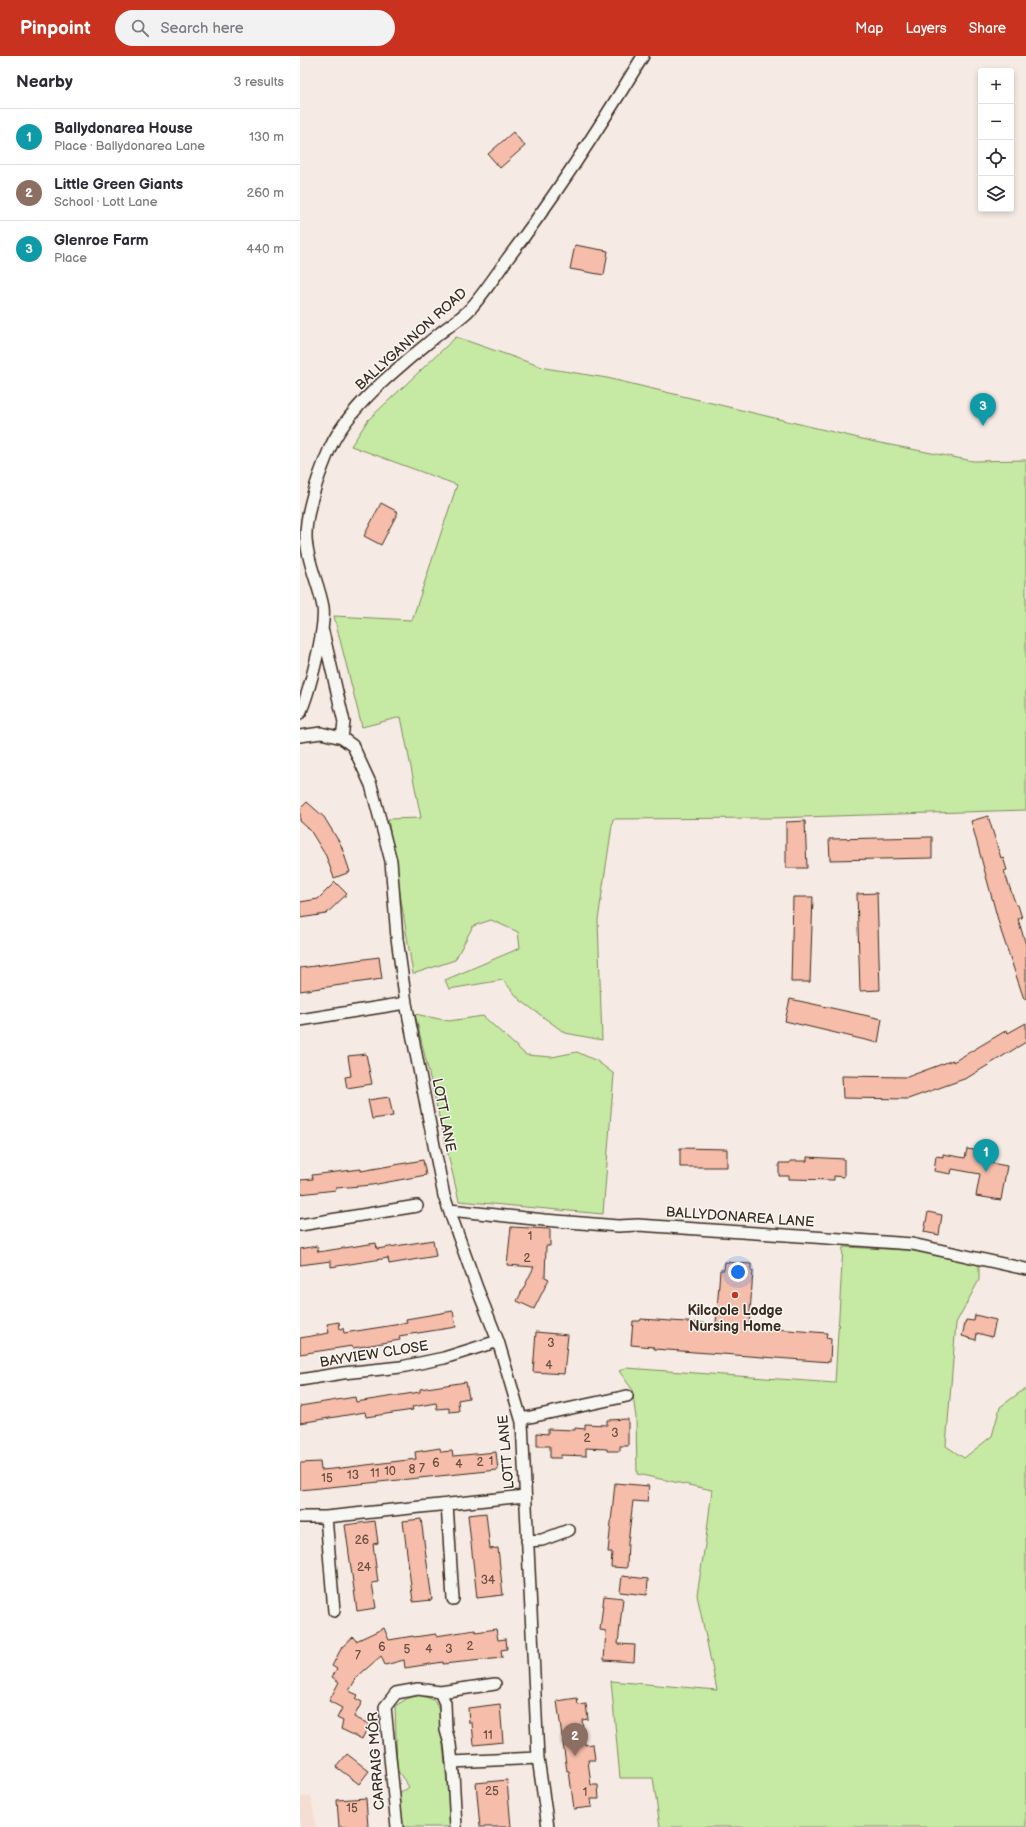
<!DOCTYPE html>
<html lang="en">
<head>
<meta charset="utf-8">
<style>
  body { margin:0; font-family:"Balsamiq Sans",sans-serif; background:#f2f2f3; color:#2b2b33 }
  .controls { position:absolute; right:12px; top:12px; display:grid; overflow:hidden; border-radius:4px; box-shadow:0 2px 6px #0003 }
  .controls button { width:36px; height:36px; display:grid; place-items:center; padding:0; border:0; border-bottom:1px solid #e1e1e2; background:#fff; color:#2b2b33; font:20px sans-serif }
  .you { position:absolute; left:438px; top:1216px; width:14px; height:14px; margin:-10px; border:3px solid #fff; border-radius:50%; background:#1a73e8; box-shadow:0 0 0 6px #1a73e833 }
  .badge { display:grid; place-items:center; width:26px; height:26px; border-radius:50%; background:#c8321e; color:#fff; font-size:13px; font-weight:700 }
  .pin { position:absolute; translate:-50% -33px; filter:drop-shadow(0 1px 2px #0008) }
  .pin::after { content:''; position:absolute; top:21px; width:14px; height:12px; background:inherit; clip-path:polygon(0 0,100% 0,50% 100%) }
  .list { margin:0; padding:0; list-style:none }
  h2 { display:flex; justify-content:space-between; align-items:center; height:52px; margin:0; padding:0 16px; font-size:17px }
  h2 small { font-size:13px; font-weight:400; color:#7c7c81 }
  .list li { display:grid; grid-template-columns:26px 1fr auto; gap:12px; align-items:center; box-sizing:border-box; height:56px; padding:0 16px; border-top:1px solid #e1e1e2 }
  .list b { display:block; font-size:15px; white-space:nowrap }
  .list p { margin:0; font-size:13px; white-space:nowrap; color:#7c7c81 }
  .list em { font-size:13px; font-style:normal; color:#7c7c81 }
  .icon { flex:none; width:22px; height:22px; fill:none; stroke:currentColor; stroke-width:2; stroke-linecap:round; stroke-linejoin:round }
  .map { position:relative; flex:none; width:726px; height:1771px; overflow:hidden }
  header { display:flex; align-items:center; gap:24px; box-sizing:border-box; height:56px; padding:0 20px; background:#c8321e; color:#fff }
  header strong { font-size:19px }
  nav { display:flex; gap:22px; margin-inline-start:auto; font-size:14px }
  .search { width:280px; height:36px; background:#f2f2f3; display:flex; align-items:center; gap:10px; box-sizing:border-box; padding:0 14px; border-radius:22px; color:#7c7c81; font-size:15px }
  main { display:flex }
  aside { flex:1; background:#fff }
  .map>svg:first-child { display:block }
</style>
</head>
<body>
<header>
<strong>Pinpoint</strong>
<div class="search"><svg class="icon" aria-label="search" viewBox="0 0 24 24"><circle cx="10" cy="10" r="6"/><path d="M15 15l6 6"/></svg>Search here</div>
<nav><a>Map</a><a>Layers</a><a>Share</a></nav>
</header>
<main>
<aside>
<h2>Nearby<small>3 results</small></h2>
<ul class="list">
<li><span class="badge" style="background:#0f9aa8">1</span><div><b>Ballydonarea House</b><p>Place · Ballydonarea Lane</p></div><em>130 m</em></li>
<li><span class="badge" style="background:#8d6e63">2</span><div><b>Little Green Giants</b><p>School · Lott Lane</p></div><em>260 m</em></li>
<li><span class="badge" style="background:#0f9aa8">3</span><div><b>Glenroe Farm</b><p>Place</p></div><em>440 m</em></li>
</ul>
</aside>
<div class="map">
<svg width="726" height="1771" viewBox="0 0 726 1771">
  <rect width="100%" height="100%" fill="#f6ebe4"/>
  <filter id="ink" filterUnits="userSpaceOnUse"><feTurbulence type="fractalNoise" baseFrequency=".025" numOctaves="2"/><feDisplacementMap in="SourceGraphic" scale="8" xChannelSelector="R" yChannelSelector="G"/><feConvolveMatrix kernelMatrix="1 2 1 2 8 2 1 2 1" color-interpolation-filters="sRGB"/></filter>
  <g filter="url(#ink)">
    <!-- built -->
    <path fill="#f6ddd3" d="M11,1739l5,32h-16v-29z"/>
    <!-- green -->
    <path fill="#c6e9a3" stroke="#808a60" d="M156,281l89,31 62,10 268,64 98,19 53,-1v350l-255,8 -158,1 -15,101 4,120 -37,-7 -45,-33 -17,-20 -54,9 -4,-9 75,-32 -2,-16 -27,-12 -18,6 -18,34 -42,14 -25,-155 33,-1 -20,-101 -39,10 -28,-111 78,4 45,-135 -106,-39 17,-26z
      M115,958l34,7 34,-5 43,39 26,2 25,-5 20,9 17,13 -11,140 -144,-13z
      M543,1191l66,3 70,12v18l-23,43 -10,123 18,12 28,-22 8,-29 26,-19v439h-366l-7,-49h-33l-9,-97 106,9 -20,-95 9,-57 6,-48 -75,-16 -1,-56 -4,-29 -13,-18 7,-3 209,15z
      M120,1639l14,5 5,10 13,117h-50l-4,-32 11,-8 -12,-17 -2,-64 13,-8z"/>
    <!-- building -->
    <path fill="#f5bdaa" stroke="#3b2a1e" d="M213,76l12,14 -25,22 -12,-14z
      M275,189l33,6 -4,24 -34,-6z
      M81,447l17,9 -17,33 -17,-9z
      M7,746l17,15 17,28 9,27 -16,6 -8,-22 -16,-26 -10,-9v-12z
      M688,760l13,42 2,-1 4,13 -3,1 12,34h2l4,13 -4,1 8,26v54h-2l-23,-68 -30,-110z
      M505,765l2,47h-21v-46z
      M632,781v21l-102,2 -1,-21z
      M35,826l12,12 -21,20 -26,4v-16l18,-3z
      M577,837l3,97 -20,1 -3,-97z
      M493,841h20l-3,85h-19z
      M79,901l3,22 -82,12v-23z
      M490,943l92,20 -4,24 -93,-22z
      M726,967v19l-59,36 -59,21 -65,-1 -1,-22 65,1 46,-17v2l54,-32 1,3z
      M66,998l6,30 -25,4 -2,-11 6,-1 -3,-20z
      M89,1041l4,19 -21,3 -4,-19z
      M380,1092l47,1v18h-47z
      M667,1093l14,2 -1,10 27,5 -6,34 -25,-4 4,-22 -28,-5 -1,5 -17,-3 2,-15 7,1v-3l22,4z
      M507,1101l37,2v18l-10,-1v4l-45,-1v-3h-10v-13h11v-2h17z
      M123,1104l3,15 -54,10 -36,3v2l-36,4v-14l13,-1 -1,-4 49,-6v2z
      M628,1156l14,3 -3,20 -15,-3z
      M211,1171l39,2v17h-4l-1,31 4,2 -15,30 -17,-8 17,-34 -27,-2z
      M133,1184l3,16 -47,8 -1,-6 -57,9v-6l-31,4v-16l17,-3 1,6 58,-9 1,6z
      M425,1206l26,2v7h2l-4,56 78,6 -1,5 5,1 -1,23 -176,-13v-2l-23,-2 2,-24h7l1,-2 75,5 4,-54h4z
      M153,1255l3,16 -57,9 1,4 -47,8 -1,-2 -52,8v-16l29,-5 -2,-9 12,-2 1,7 3,-1 1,5 63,-10 -1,-4z
      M675,1259l21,5 -4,17 -15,-4 -1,7 -14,-4 4,-16 8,1z
      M236,1276l32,3 -4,39 -31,-2z
      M166,1326l3,16 -11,2 1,11 -10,1v-4l-12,1 -1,-6 -24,4 1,3 -47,7 -1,-5 -65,11v-17l55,-9 1,5 64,-10v-3z
      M328,1363v27h-8v5h-13v-2l-21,-1v8l-25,-1v3h-11v-12h-13v-13l11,1v-5l27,1v-2l10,1v-5l22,1v-5z
      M140,1392l1,4 11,-1 1,5 43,-4 2,18 -198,20v-27l20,-1 1,8 12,-1 83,-10 -1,-7z
      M315,1427l34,3 -2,16 -14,-1 -5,41 -1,26 -16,-1 1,-15h-4z
      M186,1457l4,36 8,-1 5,47 -26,3 -9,-83z
      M121,1463l11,81 -19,2 -10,-81z
      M75,1465l3,22 -5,1 5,38 -6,1 4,25 -19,3 -12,-86z
      M322,1520l26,3 -1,16 -27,-3z
      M304,1540l19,2 -5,46 17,1 -1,17 -30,-2 2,-29 -6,-1z
      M84,1572l5,12 24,-4 1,1 22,-3v2l39,-6 1,2 20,-3 2,11 8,-1 1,10 -6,1 1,8 -59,6v-2l-38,6 -1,-8 -19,5 -4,-9 -24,21 -8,14 9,4 -3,3 7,4 -8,15 15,7 -7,15 -21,-10 2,-8 -6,-3 5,-10 -13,-7 10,-19 -7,-5 5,-8 -5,-3 10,-19 11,-10 3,4z
      M277,1642l1,7 8,-1 2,15 -6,1 3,25 8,-1 2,16h-7l3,25h7l1,14h-8l1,8 -18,2 -5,-38h-2l-10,-70z
      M200,1648l3,38 -29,3 -2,-22h-3l-1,-15z
      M47,1698l22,17 -10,13 -23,-17z
      M207,1724l4,47h-31l-4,-44z
      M66,1742l2,29h-29l-2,-27z"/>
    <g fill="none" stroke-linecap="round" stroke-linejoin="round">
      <!-- street casing -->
      <g stroke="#3b2a1e" stroke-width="14">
        <path id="street" d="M23,576l21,90 -2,16
          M0,657c9,-20 26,-85 23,-106 -4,-23 -16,-45 -17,-69 -1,-28 13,-64 24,-90 20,-44 73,-84 110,-115 10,-8 22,-15 31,-25 13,-15 25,-33 37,-50 49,-64 93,-133 135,-202
          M0,680l21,-3 21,5 11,8 18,39 20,76 6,77 9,65 38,193 33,92 21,53 24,81 16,336 10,69
          M0,964l106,-17
          M150,1154l94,10 74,6 20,-1 118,8 156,11 114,25
          M0,1169l117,-19
          M0,1324l43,-7 58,-6 43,-9 54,-17
          M221,1363l106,-23
          M147,1448l6,95
          M0,1461h26l199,-21
          M26,1461l8,94
          M227,1485l15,-1 27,-10
          M140,1636l55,-8
          M152,1706l86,-4
          M97,1771l-12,-120 11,-14 22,-4 22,3 5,11 1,27 4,14 3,29 3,54"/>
      </g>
      <!-- street -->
      <use href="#street" stroke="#f6f6f2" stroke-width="11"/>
    </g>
  </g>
  <!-- markers -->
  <circle fill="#c8321e" stroke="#f6f6f2" stroke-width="1.5" cx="435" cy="1239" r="4"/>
  <g text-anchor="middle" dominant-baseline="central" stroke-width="3" stroke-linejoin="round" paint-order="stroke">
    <!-- number labels -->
    <g font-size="12" fill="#6a4f41">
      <text x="230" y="1180">1</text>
      <text x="227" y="1202">2</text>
      <text x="251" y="1287">3</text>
      <text x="249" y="1309">4</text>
      <text x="315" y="1377">3</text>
      <text x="287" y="1382">2</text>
      <text x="191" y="1405">1</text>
      <text x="180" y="1406">2</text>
      <text x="136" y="1407">6</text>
      <text x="159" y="1408">4</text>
      <text x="122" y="1412">7</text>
      <text x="112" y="1413">8</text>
      <text x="90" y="1415">10</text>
      <text x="75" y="1417">11</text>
      <text x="53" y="1419">13</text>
      <text x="27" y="1422">15</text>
      <text x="62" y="1484">26</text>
      <text x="64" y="1511">24</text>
      <text x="188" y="1524">34</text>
      <text x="170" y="1590">2</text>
      <text x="82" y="1591">6</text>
      <text x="107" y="1593">5</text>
      <text x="129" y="1593">4</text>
      <text x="149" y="1593">3</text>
      <text x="58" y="1599">7</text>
      <text x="188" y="1679">11</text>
      <text x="192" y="1735">25</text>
      <text x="285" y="1736">1</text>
      <text x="52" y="1752">15</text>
    </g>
    <!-- street labels -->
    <g font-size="14" fill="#3b2a1e" stroke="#f6f6f2">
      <text transform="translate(111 283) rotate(-42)">BALLYGANNON ROAD</text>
      <text transform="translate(144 1059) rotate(79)">LOTT LANE</text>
      <text transform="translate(440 1161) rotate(4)">BALLYDONAREA LANE</text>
      <text transform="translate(74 1298) rotate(-9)">BAYVIEW CLOSE</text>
      <text transform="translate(206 1396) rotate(-95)">LOTT LANE</text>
      <text transform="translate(76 1705) rotate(-94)">CARRAIG MÓR</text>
    </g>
    <!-- poi labels -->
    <g font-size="14" font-weight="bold" fill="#3b2a1e" stroke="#f6f6f2">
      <text x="435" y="1254">Kilcoole Lodge<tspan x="435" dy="16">Nursing Home</tspan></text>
    </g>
  </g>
</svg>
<div class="controls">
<button>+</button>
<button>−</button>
<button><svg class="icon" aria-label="locate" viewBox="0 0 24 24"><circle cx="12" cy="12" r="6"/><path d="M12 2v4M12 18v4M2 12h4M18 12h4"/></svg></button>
<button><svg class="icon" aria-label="layers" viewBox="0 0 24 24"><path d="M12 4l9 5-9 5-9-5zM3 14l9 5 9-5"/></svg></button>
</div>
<div class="you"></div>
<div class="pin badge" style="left:686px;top:1116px;background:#0f9aa8">1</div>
<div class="pin badge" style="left:275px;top:1700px;background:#8d6e63">2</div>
<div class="pin badge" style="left:683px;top:370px;background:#0f9aa8">3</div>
</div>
</main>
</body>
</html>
